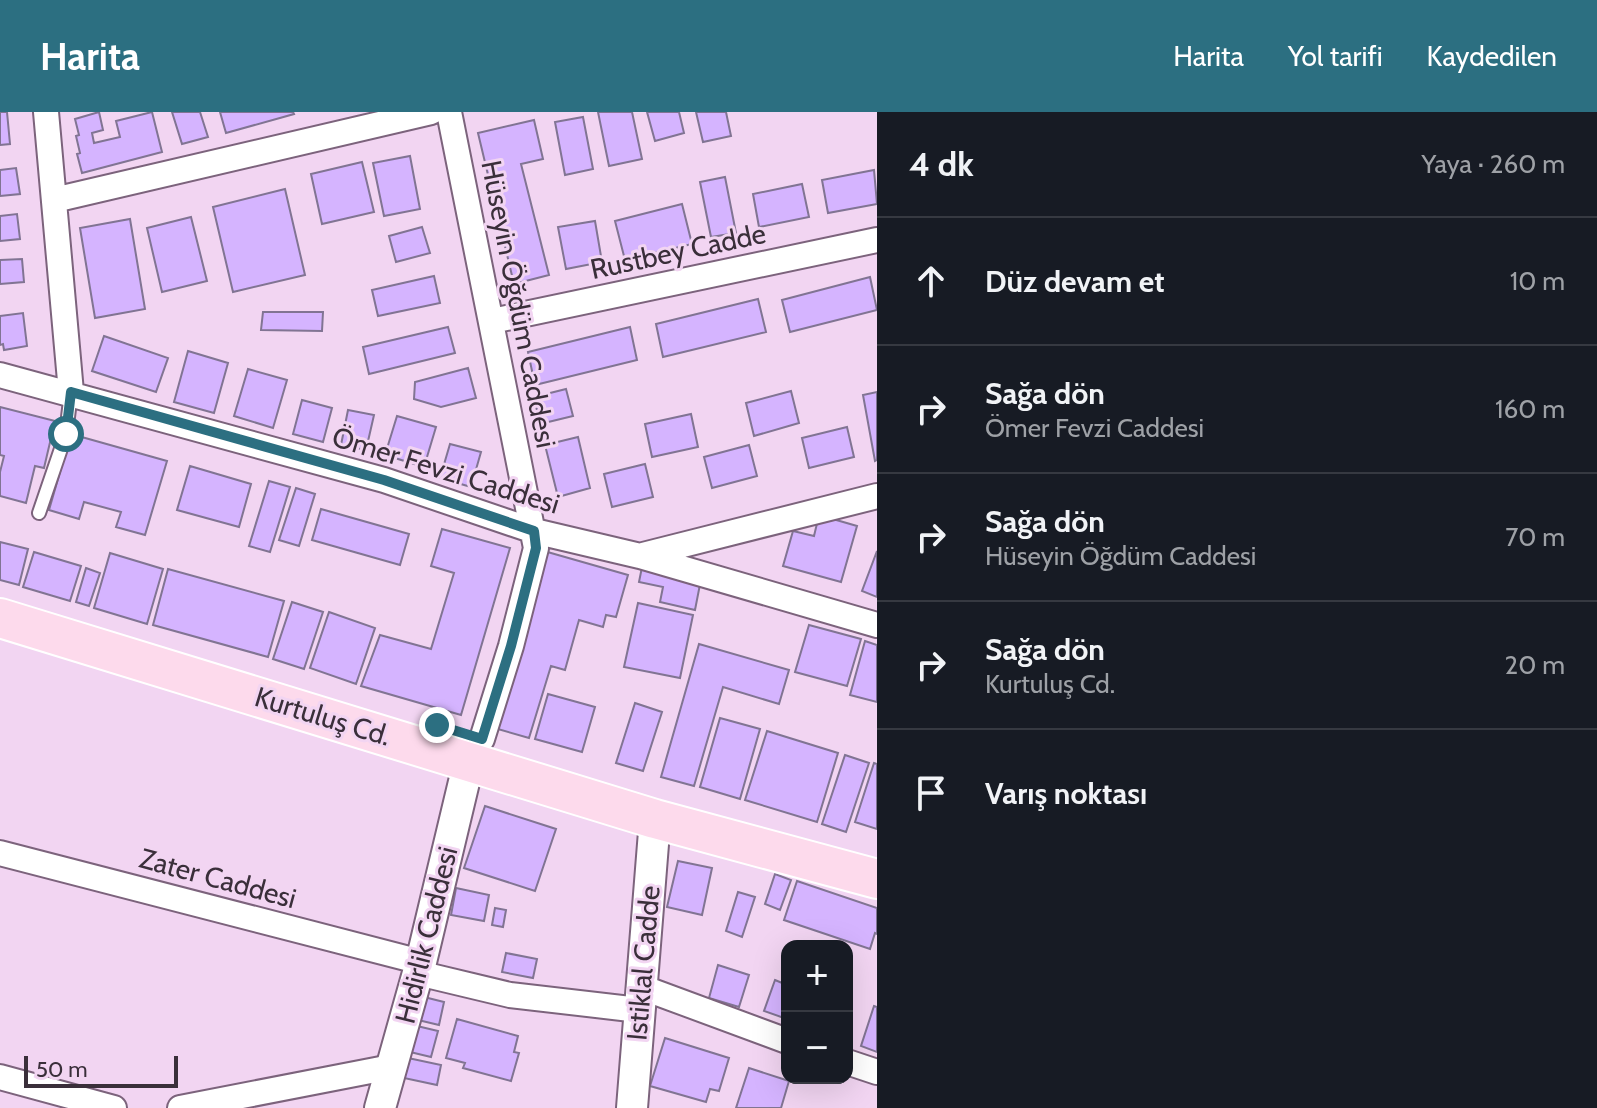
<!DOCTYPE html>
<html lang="tr">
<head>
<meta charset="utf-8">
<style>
  body { margin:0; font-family:Cabin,sans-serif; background:#20242c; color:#f1f3f6 }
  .controls { position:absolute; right:24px; bottom:24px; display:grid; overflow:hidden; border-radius:16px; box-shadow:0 8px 32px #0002 }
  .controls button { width:72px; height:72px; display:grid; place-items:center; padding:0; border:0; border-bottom:2px solid #363941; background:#171b24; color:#f1f3f6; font:40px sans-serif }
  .scale { position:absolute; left:24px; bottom:20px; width:154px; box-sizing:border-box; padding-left:8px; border:4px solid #3a2f3a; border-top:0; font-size:22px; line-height:28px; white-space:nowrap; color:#3a2f3a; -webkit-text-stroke:6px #f2d5f2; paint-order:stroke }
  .stop { position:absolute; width:24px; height:24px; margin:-18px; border:6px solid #2c6f81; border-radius:50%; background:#fff }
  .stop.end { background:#2c6f81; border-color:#fff; box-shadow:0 2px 8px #0008 }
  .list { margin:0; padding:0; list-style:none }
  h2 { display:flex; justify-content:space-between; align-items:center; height:104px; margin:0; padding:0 32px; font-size:34px }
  h2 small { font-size:26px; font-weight:400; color:#9ea1a6 }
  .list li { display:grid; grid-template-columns:52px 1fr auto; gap:24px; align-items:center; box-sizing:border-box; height:128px; padding:0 32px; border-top:2px solid #363941 }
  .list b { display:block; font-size:30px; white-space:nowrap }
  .list p { margin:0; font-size:26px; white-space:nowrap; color:#9ea1a6 }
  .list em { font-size:26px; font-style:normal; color:#9ea1a6 }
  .icon { flex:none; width:44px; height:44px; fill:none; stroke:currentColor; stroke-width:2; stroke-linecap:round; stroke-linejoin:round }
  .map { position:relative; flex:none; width:877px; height:996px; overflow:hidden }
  header { display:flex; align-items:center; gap:48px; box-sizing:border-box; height:112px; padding:0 40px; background:#2c6f81; color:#fff }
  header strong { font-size:38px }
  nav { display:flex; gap:44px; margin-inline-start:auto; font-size:28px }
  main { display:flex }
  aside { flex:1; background:#171b24 }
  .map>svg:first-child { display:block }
</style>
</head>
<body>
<header>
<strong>Harita</strong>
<nav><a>Harita</a><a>Yol tarifi</a><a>Kaydedilen</a></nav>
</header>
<main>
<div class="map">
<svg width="877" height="996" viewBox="0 0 877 996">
  <rect width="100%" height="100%" fill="#f2d5f2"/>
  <!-- building -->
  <path fill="#d5b4ff" stroke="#817493" stroke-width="2" d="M0,0h7l3,32 -10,1z
    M99,0l4,18 -11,3 2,10 26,-6 -4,-16 36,-9 10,40 -80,21 -5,-19 3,-1 -4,-17 3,-1 -4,-16z
    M172,0h28l8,25 -26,7z
    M220,0h73l1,2 -68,19z
    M598,0h34l10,47 -33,7z
    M647,0h32l5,21 -29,8z
    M696,0h30l5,24 -28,6z
    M583,5l10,52 -28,6 -10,-53z
    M534,8l9,39 -22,5 28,111 -35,9 -36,-151z
    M410,44l10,53 -36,7 -11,-53z
    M362,50l12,50 -52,12 -11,-50z
    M16,56l4,26 -20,2v-26z
    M874,58l3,34 -49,9 -6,-33z
    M725,65l11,56 -25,4 -11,-55z
    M802,72l7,33 -50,10 -6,-33z
    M285,77l20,86 -72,17 -20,-85z
    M682,92l10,40 -67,16 -10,-39z
    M17,102l3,25 -20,2v-25z
    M191,105l16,64 -45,11 -15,-64z
    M130,107l15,90 -50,9 -15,-90z
    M595,109l7,41 -36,7 -8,-42z
    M422,115l8,26 -34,9 -7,-26z
    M22,147l2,23 -24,2v-24z
    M434,164l6,27 -62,13 -6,-26z
    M870,165l7,33 -87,22 -8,-32z
    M758,187l8,33 -103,25 -7,-33z
    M263,200h60l-1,19 -61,-1z
    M23,201l4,33 -23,4 -1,-6 -3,1v-29z
    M448,215l7,26 -86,21 -6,-27z
    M630,215l7,33 -102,25 -7,-33z
    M104,224l64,22 -12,34 -64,-21z
    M188,239l40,12 -14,50 -40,-11z
    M468,256l8,30 -35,9 -27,-8 1,-17z
    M248,257l39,11 -14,48 -39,-12z
    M566,277l7,27 -33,8 -6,-27z
    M791,279l8,32 -45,13 -8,-33z
    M877,280v68l-2,1 -12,-66z
    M302,288l30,8 -9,34 -30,-8z
    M0,295l55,14 -11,47 -9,-2 -9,37 -26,-7v-24l4,-16 -4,-1z
    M348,298l26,5 -8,35 -25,-5z
    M691,302l7,33 -46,10 -7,-33z
    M397,304l39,11 -12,40 -39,-12z
    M847,315l7,30 -45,11 -7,-30z
    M71,322l96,27 -22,74 -29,-8 5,-15 -37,-10 -5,17 -30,-9z
    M578,325l12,51 -32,9 -13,-52z
    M450,332l31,8 -10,35 -31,-9z
    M749,333l8,31 -45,12 -8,-31z
    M645,352l8,33 -41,10 -8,-33z
    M190,354l61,18 -12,43 -62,-17z
    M269,369l21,6 -20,65 -21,-6z
    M296,376l19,6 -16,52 -20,-6z
    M321,397l88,25 -9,31 -88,-25z
    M819,403l38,11 -16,56 -58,-16 10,-35 21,5z
    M442,417l68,19 -49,167 -100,-29 19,-51 51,14 23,-76 -23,-7z
    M0,430l28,7 -9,36 -19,-5z
    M544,439l84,24 -12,42 -10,-2 -3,12 -24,-7 -14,50 -14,-4 -22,72 -38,-11z
    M877,439v46l-15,-6z
    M34,440l47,14 -11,35 -47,-14z
    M110,441l53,16 -16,55 -53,-16z
    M643,450l59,12 -7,36 -35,-8 3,-15 -24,-5z
    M86,456l14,5 -11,33 -13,-4z
    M168,457l116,32 -16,56 -115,-32z
    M292,490l31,10 -19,57 -31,-10z
    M638,491l55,12 -13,63 -56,-11z
    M329,500l46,16 -19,56 -46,-16z
    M809,513l52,14 -14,47 -52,-14z
    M865,529l12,4v57l-27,-7z
    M699,532l90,26 -10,34 -56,-17 -29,99 -33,-9z
    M548,582l47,13 -13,45 -47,-13z
    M635,591l27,9 -19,59 -27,-8z
    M720,606l40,11 -20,70 -40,-12z
    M767,619l71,22 -21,69 -72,-22z
    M845,643l24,8 -23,69 -24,-8z
    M874,651l3,1v65l-22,-7z
    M485,694l71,23 -21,62 -71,-23z
    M678,749l34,7 -10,47 -35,-8z
    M775,762l16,6 -11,30 -15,-6z
    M797,769l80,27v26l-2,-1 -5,16 -86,-29z
    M456,776l33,7 -5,26 -33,-6z
    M738,780l17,5 -13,40 -16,-6z
    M495,796l11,2 -3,17 -11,-2z
    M506,841l31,6 -4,19 -31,-6z
    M718,853l31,10 -10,32 -30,-9z
    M775,868l12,5v34l-23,-8z
    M424,885l20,5 -5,23 -21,-5z
    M874,894l3,1v45l-16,-6z
    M457,907l61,17 -4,16 5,1 -8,28 -48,-13 2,-5 -19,-5z
    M417,914l21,5 -7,26 -21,-5z
    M665,926l64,20 -10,33 -9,-2 -4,13 -56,-16z
    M408,946l33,7 -4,20 -33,-7z
    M749,956l40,13 -8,27h-45z"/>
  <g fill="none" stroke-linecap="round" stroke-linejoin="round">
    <!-- service casing -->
    <g stroke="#7c637c" stroke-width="16">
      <path id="service" d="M39,401l27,-79 5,-42"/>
    </g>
    <!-- minor casing -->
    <g stroke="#7c637c" stroke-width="28">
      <path id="minor" d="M46,0l25,280
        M449,0l87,436 -25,98 -29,93
        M54,88l377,-88
        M492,209l385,-81
        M0,263l384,105 150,51 106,25 237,69
        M643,443l234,-59
        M0,741l421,109
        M418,861l92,22 129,15
        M641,875l146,54
        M847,950l30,10
        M0,965l114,31
        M180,996l211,-41"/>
    </g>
    <!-- tertiary casing -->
    <g stroke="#7c637c" stroke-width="34">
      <path id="tertiary" d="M380,996l41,-146 48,-201
        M632,996l23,-289"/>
    </g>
    <!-- primary casing -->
    <g stroke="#fff" stroke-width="42">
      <path id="primary" d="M0,506l655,201 222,60"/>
    </g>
    <!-- service -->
    <use href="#service" stroke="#fff" stroke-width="12"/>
    <!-- minor -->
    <use href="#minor" stroke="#fff" stroke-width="24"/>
    <!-- tertiary -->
    <use href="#tertiary" stroke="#fff" stroke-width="30"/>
    <!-- primary -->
    <use href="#primary" stroke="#fddaec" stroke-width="38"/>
  </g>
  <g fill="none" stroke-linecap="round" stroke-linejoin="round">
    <!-- route -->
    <path stroke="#2c6f81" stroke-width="10" d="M66,322l5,-42 313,88 150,51 2,17 -25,98 -29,93 -45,-14"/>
  </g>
  <g text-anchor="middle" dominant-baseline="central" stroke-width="6" stroke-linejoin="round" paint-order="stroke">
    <!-- street labels -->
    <g font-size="28" fill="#3a2f3a" stroke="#f2d5f2">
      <text transform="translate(678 139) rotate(-12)">Rustbey Cadde</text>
      <text transform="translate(519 192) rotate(79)">Hüseyin Öğdüm Caddesi</text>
      <text transform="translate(446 358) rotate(17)">Ömer Fevzi Caddesi</text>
      <text transform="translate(323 604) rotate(17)">Kurtuluş Cd.</text>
      <text transform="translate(218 766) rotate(15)">Zater Caddesi</text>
      <text transform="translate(426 823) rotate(-76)">Hidirlik Caddesi</text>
      <text transform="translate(643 851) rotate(-85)">Istiklal Cadde</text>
    </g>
  </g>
</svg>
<div class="controls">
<button>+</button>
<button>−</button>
</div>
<div class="scale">50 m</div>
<div class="stop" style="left:66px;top:322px"></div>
<div class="stop end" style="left:437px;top:613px"></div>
</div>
<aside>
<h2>4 dk<small>Yaya · 260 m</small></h2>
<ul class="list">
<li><svg class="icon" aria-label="ahead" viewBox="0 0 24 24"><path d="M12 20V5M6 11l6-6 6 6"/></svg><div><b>Düz devam et</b></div><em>10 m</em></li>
<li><svg class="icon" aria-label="right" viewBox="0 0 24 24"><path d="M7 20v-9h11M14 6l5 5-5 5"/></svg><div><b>Sağa dön</b><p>Ömer Fevzi Caddesi</p></div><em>160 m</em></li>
<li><svg class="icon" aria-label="right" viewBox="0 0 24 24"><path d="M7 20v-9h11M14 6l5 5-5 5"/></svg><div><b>Sağa dön</b><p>Hüseyin Öğdüm Caddesi</p></div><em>70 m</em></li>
<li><svg class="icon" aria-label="right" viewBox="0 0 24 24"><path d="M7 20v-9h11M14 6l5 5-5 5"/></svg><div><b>Sağa dön</b><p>Kurtuluş Cd.</p></div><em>20 m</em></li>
<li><svg class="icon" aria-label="arrive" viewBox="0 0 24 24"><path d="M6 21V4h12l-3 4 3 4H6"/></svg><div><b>Varış noktası</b></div></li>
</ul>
</aside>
</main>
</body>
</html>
